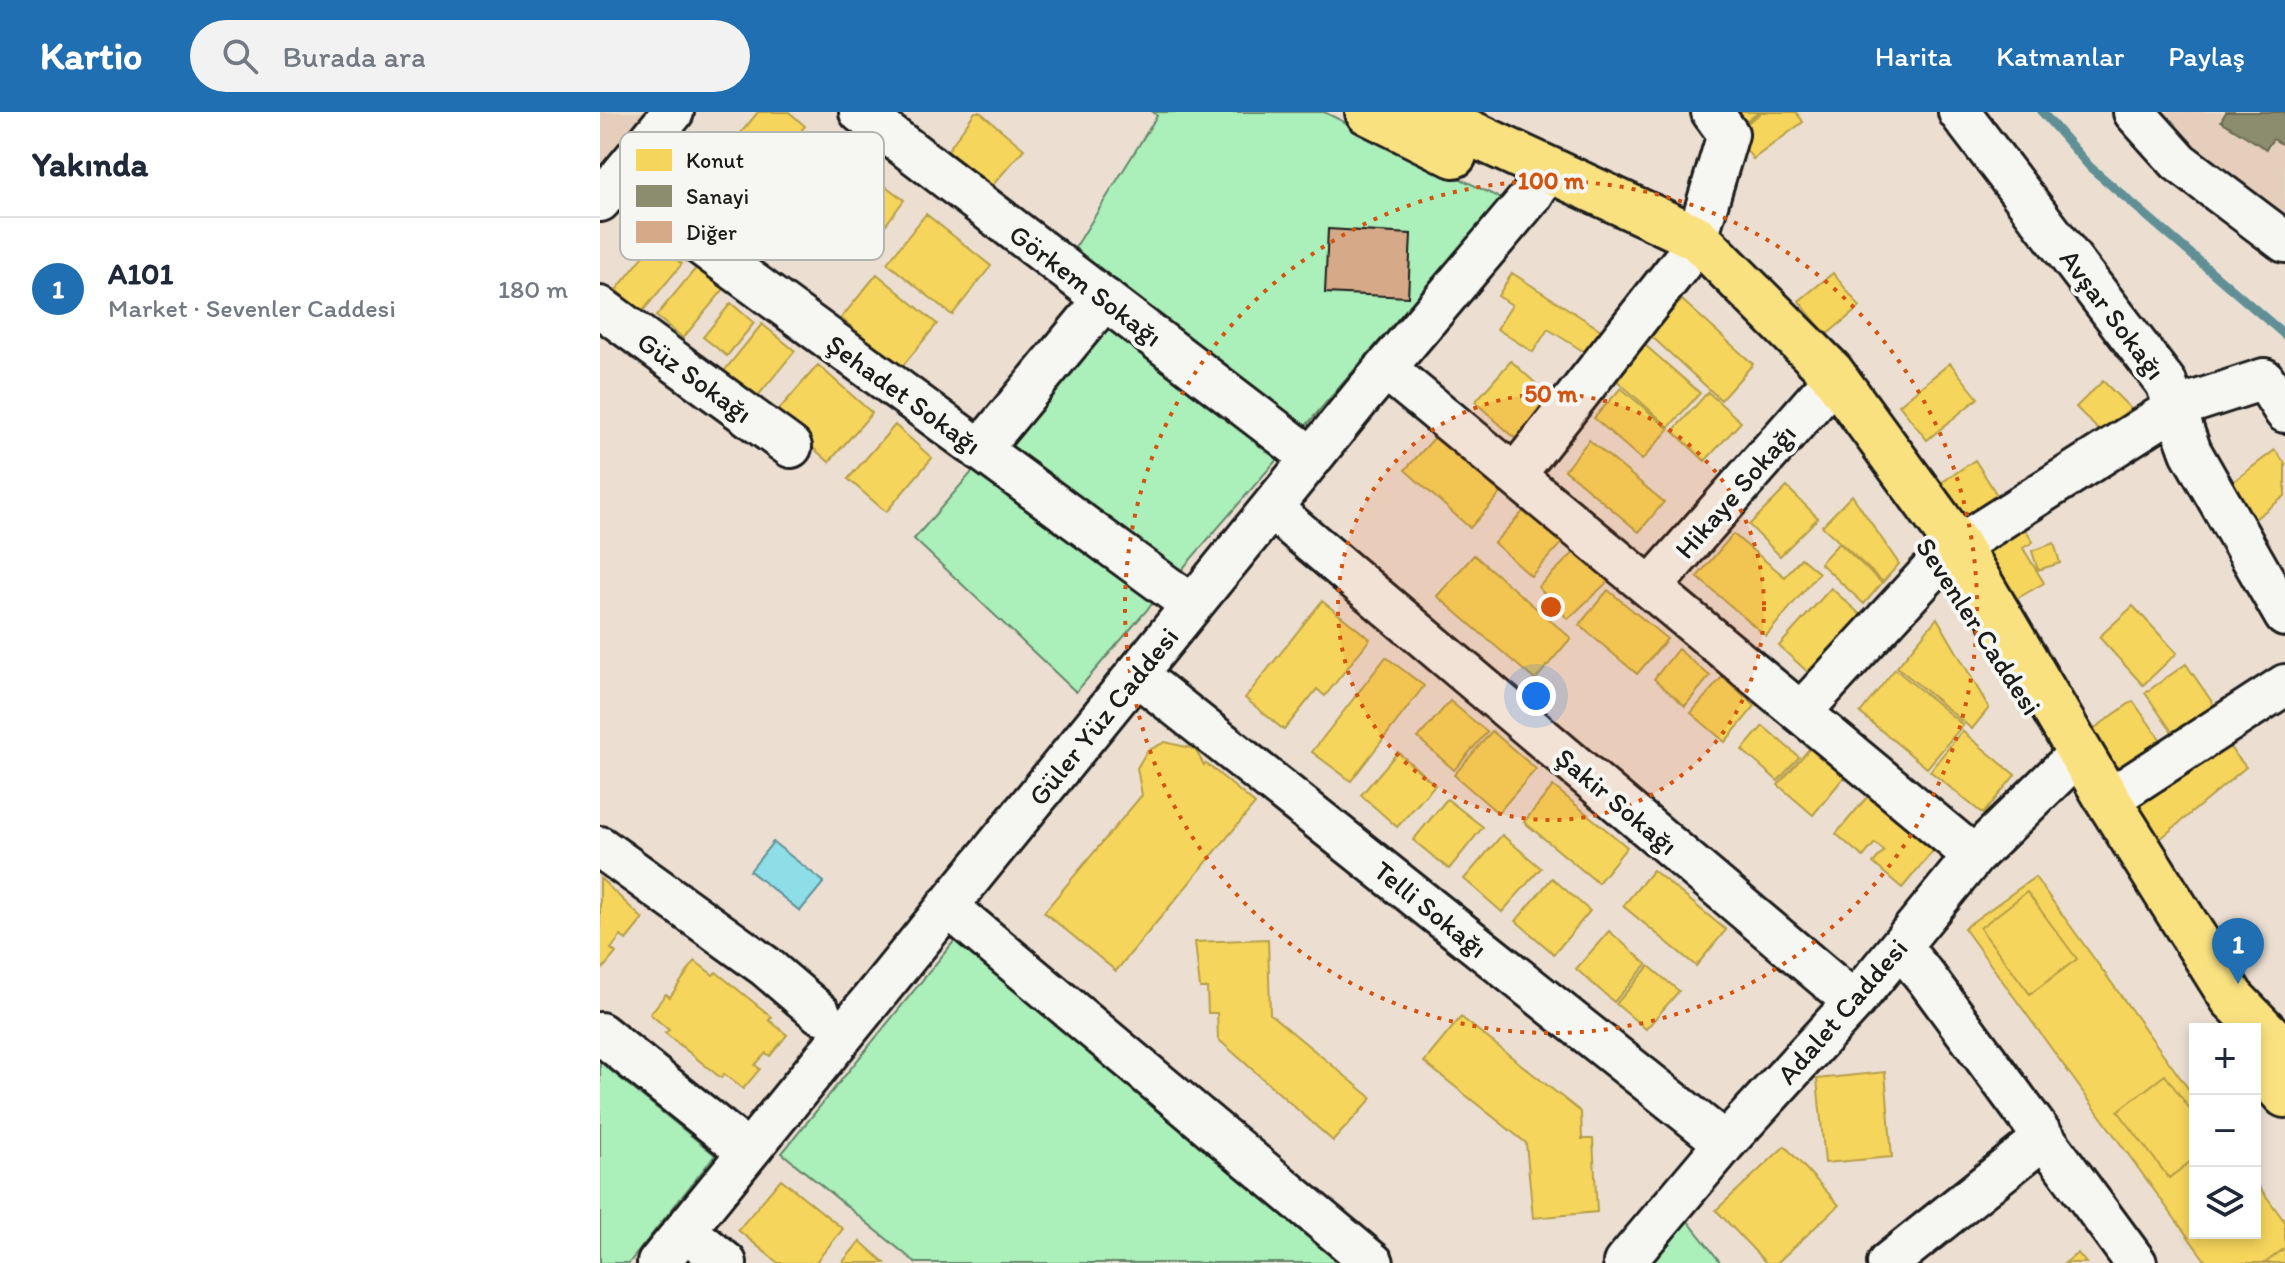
<!DOCTYPE html>
<html lang="tr">
<head>
<meta charset="utf-8">
<style>
  body { margin:0; font-family:Itim,sans-serif; background:#f2f2f3; color:#1f2937 }
  .controls { position:absolute; right:24px; bottom:24px; display:grid; overflow:hidden; border-radius:0px; box-shadow:0 4px 12px #0003 }
  .controls button { width:72px; height:72px; display:grid; place-items:center; padding:0; border:0; border-bottom:2px solid #e0e1e3; background:#fff; color:#1f2937; font:40px sans-serif }
  .you { position:absolute; left:936px; top:584px; width:28px; height:28px; margin:-20px; border:6px solid #fff; border-radius:50%; background:#1a73e8; box-shadow:0 0 0 12px #1a73e833 }
  .badge { display:grid; place-items:center; width:52px; height:52px; border-radius:50%; background:#1f6fb2; color:#fff; font-size:26px; font-weight:700 }
  .pin { position:absolute; translate:-50% -66px; filter:drop-shadow(0 2px 4px #0008) }
  .pin::after { content:''; position:absolute; top:42px; width:28px; height:24px; background:inherit; clip-path:polygon(0 0,100% 0,50% 100%) }
  .list { margin:0; padding:0; list-style:none }
  h2 { display:flex; justify-content:space-between; align-items:center; height:104px; margin:0; padding:0 32px; font-size:34px }
  h2 small { font-size:26px; font-weight:400; color:#747a83 }
  .list li { display:grid; grid-template-columns:52px 1fr auto; gap:24px; align-items:center; box-sizing:border-box; height:144px; padding:0 32px; border-top:2px solid #e0e1e3 }
  .list b { display:block; font-size:30px; white-space:nowrap }
  .list p { margin:0; font-size:26px; white-space:nowrap; color:#747a83 }
  .list em { font-size:26px; font-style:normal; color:#747a83 }
  .icon { flex:none; width:44px; height:44px; fill:none; stroke:currentColor; stroke-width:2; stroke-linecap:round; stroke-linejoin:round }
  .map { position:relative; flex:none; width:1685px; height:1151px; overflow:hidden }
  header { display:flex; align-items:center; gap:48px; box-sizing:border-box; height:112px; padding:0 40px; background:#1f6fb2; color:#fff }
  header strong { font-size:38px }
  nav { display:flex; gap:44px; margin-inline-start:auto; font-size:28px }
  .search { width:560px; height:72px; background:#f2f2f3; display:flex; align-items:center; gap:20px; box-sizing:border-box; padding:0 28px; border-radius:44px; color:#747a83; font-size:30px }
  main { display:flex }
  aside { flex:1; background:#fff }
  .map>svg:first-child { display:block }
</style>
</head>
<body>
<header>
<strong>Kartio</strong>
<div class="search"><svg class="icon" aria-label="search" viewBox="0 0 24 24"><circle cx="10" cy="10" r="6"/><path d="M15 15l6 6"/></svg>Burada ara</div>
<nav><a>Harita</a><a>Katmanlar</a><a>Paylaş</a></nav>
</header>
<main>
<aside>
<h2>Yakında<small></small></h2>
<ul class="list">
<li><span class="badge">1</span><div><b>A101</b><p>Market · Sevenler Caddesi</p></div><em>180 m</em></li>
</ul>
</aside>
<div class="map">
<svg width="1685" height="1151" viewBox="0 0 1685 1151">
  <rect width="100%" height="100%" fill="#ecdfd2"/>
  <filter id="ink" filterUnits="userSpaceOnUse"><feTurbulence type="fractalNoise" baseFrequency=".0125" numOctaves="2"/><feDisplacementMap in="SourceGraphic" scale="16" xChannelSelector="R" yChannelSelector="G"/><feConvolveMatrix kernelMatrix="1 2 1 2 8 2 1 2 1" color-interpolation-filters="sRGB"/></filter>
  <g filter="url(#ink)">
    <!-- built -->
    <path fill="#e5cfbc" d="M0,0h56l-56,71z
      M1555,0h130v114z"/>
    <!-- green -->
    <path fill="#abefba" stroke="#64866b" stroke-width="2" d="M553,0h171l178,87 -426,493 -162,-153 213,-246 -52,-45 82,-132z
      M355,828l385,323h-424l-134,-110z
      M0,950l115,93 -86,108h-29z
      M1084,1104l37,47h-77z"/>
    <!-- water -->
    <path fill="#8ddee7" stroke="#609096" stroke-width="2" d="M173,730l51,40 -24,29 -50,-40z"/>
    <!-- homes -->
    <path fill="#f6d55c" stroke="#b59e49" stroke-width="2" d="M158,0h31l16,14 -35,43 -35,-29z
      M375,0h5l44,37 -39,45 -44,-34z
      M1126,0h33l-21,16z
      M1162,0h34l7,10 -50,37 -19,-26z
      M275,66l29,22 -35,47 -29,-22z
      M326,102l65,52 -39,49 -65,-52z
      M55,130l27,22 -40,48 -26,-22z
      M97,155l27,22 -41,49 -27,-22z
      M912,161l89,57 -15,23 -38,-24 -15,23 -36,-23 15,-24 -14,-9z
      M1233,161l27,34 -34,28 -27,-34z
      M277,162l60,50 -36,44 -60,-50z
      M1082,188l71,64 -32,36 -71,-65z
      M131,191l23,20 -27,33 -24,-19z
      M162,212l33,27 -43,52 -32,-27z
      M1045,233l55,48 -31,34 -54,-48z
      M911,249l42,38 -37,40 -41,-37z
      M1350,251l28,35 -51,42 -28,-35z
      M218,253l54,48 -43,49 -54,-48z
      M1503,269l38,38 -27,27 -38,-39z
      M1021,276l48,41 -27,31 -48,-42z
      M1108,280l33,30 -36,39 -32,-30z
      M295,313l37,33 -46,54 -38,-33z
      M837,323l65,57 -32,36 -65,-58z
      M989,328l75,62 -25,30 -74,-62z
      M1675,338l10,13v33l-37,28 -26,-34z
      M1375,348l22,35 -36,24 -23,-34z
      M1187,375l31,31 -38,38 -31,-31z
      M1252,383l47,69 -16,18 -61,-56z
      M932,390l36,34 -37,40 -37,-33z
      M1419,407l14,23 -10,6 21,35 -33,19 -34,-59z
      M1133,422l52,43 16,-19 18,15 -53,63 -69,-59z
      M1239,431l43,40 -18,21 -44,-41z
      M1454,431l6,20 -22,7 -6,-19z
      M983,432l30,33 -45,42 -30,-32z
      M874,443l97,83 -36,42 -98,-84z
      M1231,476l31,28 -52,58 -31,-28z
      M1008,478l59,49 -30,35 -58,-49z
      M722,489l48,38 -45,57 -8,-7 -33,41 -39,-32z
      M1533,494l44,47 -34,32 -44,-48z
      M1337,506l52,90 -17,21 -75,-62z
      M1078,537l32,27 -25,30 -31,-27z
      M786,545l38,29 -73,95 -39,-29z
      M1586,552l35,51 -41,28 -35,-50z
      M1295,557l68,56 -36,43 -67,-55z
      M1122,565l33,29 -30,36 -34,-29z
      M850,589l37,31 -33,38 -36,-32z
      M1533,589l29,41 -49,34 -28,-41z
      M1163,614l36,31 -21,24 -36,-31z
      M892,619l44,38 -38,44 -44,-38z
      M1362,619l53,44 -32,39 -53,-43z
      M1621,625l25,30 -86,72 -24,-30z
      M565,630l30,7 9,16 2,-2 49,41 -139,167 -72,-59 98,-117 -5,-27 10,-17z
      M1211,635l34,29 -32,39 -35,-30z
      M798,640l37,33 -38,42 -36,-32z
      M953,674l74,61 -29,36 -74,-61z
      M1268,684l65,55 -31,37 -29,-25 11,-12 -9,-8 -12,14 -27,-23z
      M847,687l36,28 -34,42 -36,-29z
      M902,723l39,33 -39,44 -38,-33z
      M1053,758l73,60 -30,36 -73,-60z
      M1435,765l160,221v135h60v-52l30,41v41h-78l-243,-335z
      M0,766l43,41 -17,21 -5,-4 -10,13 5,4 -16,19z
      M952,766l38,33 -36,43 -38,-33z
      M1427,780l50,67 -47,35 -50,-66z
      M1009,819l38,33 -33,38 -38,-33z
      M668,827l2,75 102,84 -39,43 -115,-102 -1,-26h-9l-1,-25h-7l-5,-46z
      M95,849l18,14 3,-3 56,45 -3,3 18,15 -17,21 -4,-3 -11,12 5,4 -17,20 -19,-15 -3,4 -56,-45 4,-3 -19,-16 16,-20 4,3z
      M1049,854l30,25 -33,38 -30,-25z
      M861,905l120,95 1,27h11l4,73 -64,6 -7,-75 -102,-81z
      M1285,960l7,85 -67,6 -8,-84z
      M1565,963l30,41v42l-26,20 -51,-67z
      M1185,1034l54,59 -62,58h-11l-50,-53z
      M181,1067l62,50 -28,34h-37l-40,-33z
      M260,1129l25,22h-43z
      M1685,1136v15h-20z
      M1478,1141l8,10h-21z"/>
    <!-- industry -->
    <path fill="#8c8c6e" stroke="#6a6a55" stroke-width="2" d="M1626,0h59v34l-12,-7 -7,10 -45,-28z"/>
    <g fill="none" stroke-linecap="round" stroke-linejoin="round">
      <!-- stream -->
      <path stroke="#609096" stroke-width="9" d="M1442,0l48,55 195,168"/>
    </g>
    <!-- building -->
    <path fill="#d6a988" stroke="#1c1c1c" stroke-width="2" d="M728,117l83,5 -3,63 -83,-4z"/>
    <g fill="none" stroke-linecap="round" stroke-linejoin="round">
      <!-- minor casing -->
      <g stroke="#1c1c1c" stroke-width="46">
        <path id="minor" d="M260,0l452,346
          M1359,0l207,271 25,69 94,164
          M1534,0l45,50 106,80
          M15,70l577,423
          M0,89l73,-89
          M1097,126l31,-104 -16,-22
          M0,195l191,140
          M785,256l589,488
          M380,338l125,-151
          M915,363l167,-213
          M671,396l583,494
          M1358,434l217,-138 89,-29 21,33
          M1051,475l169,-192
          M536,562l589,469
          M1201,600l139,-151
          M1508,688l177,-115
          M0,735l165,119 55,47
          M347,794l426,357
          M1300,834l27,33 209,284
          M0,921l147,118
          M85,1118l41,33
          M58,1151l704,-867 170,-201 16,-26
          M1024,1151l101,-120 129,-141 120,-146 93,-91
          M1288,1151l156,-125"/>
      </g>
      <!-- major casing -->
      <g stroke="#1c1c1c" stroke-width="50">
        <path id="major" d="M768,0l86,43
          M825,0l272,126 134,134 127,174 150,254 124,198 53,54
          M1655,950l30,33"/>
      </g>
      <!-- minor -->
      <use href="#minor" stroke="#f6f6f2" stroke-width="40"/>
      <!-- major -->
      <use href="#major" stroke="#fae180" stroke-width="44"/>
    </g>
  </g>
  <!-- distance rings -->
  <circle cx="951" cy="495" r="213" fill="#d4530e" fill-opacity=".12"/>
  <g fill="none" stroke="#d4530e" stroke-width="4" stroke-dasharray="4 8">
    <circle cx="951" cy="495" r="213"/>
    <circle cx="951" cy="495" r="426"/>
  </g>
  <g text-anchor="middle" dominant-baseline="central" stroke-width="8" stroke-linejoin="round" paint-order="stroke">
    <!-- street labels -->
    <g font-size="28" fill="#1c1c1c" stroke="#f6f6f2">
      <text transform="translate(486 173) rotate(37)">Görkem Sokağı</text>
      <text transform="translate(1513 202) rotate(53)">Avşar Sokağı</text>
      <text transform="translate(95 265) rotate(36)">Güz Sokağı</text>
      <text transform="translate(304 282) rotate(36)">Şehadet Sokağı</text>
      <text transform="translate(1135 379) rotate(-49)">Hikaye Sokağı</text>
      <text transform="translate(1379 514) rotate(57)">Sevenler Caddesi</text>
      <text transform="translate(503 604) rotate(-51)">Güler Yüz Caddesi</text>
      <text transform="translate(1017 689) rotate(40)">Şakir Sokağı</text>
      <text transform="translate(831 797) rotate(39)">Telli Sokağı</text>
      <text transform="translate(1242 899) rotate(-49)">Adalet Caddesi</text>
    </g>
  </g>
  <!-- legend -->
  <rect x="20" y="20" width="264" height="128" rx="12" fill="#f6f6f2" stroke="#b5b5b2" stroke-width="2"/>
  <rect x="36" y="37" width="36" height="22" fill="#f6d55c"/>
  <rect x="36" y="73" width="36" height="22" fill="#8c8c6e"/>
  <rect x="36" y="109" width="36" height="22" fill="#d6a988"/>
  <g font-size="22" fill="#1c1c1c">
    <text x="86" y="56">Konut</text>
    <text x="86" y="92">Sanayi</text>
    <text x="86" y="128">Diğer</text>
  </g>
  <circle cx="951" cy="495" r="12" fill="#d4530e" stroke="#f6f6f2" stroke-width="4"/>
  <g font-size="24" text-anchor="middle" font-weight="bold" fill="#d4530e" stroke="#f6f6f2" stroke-width="8" stroke-linejoin="round" paint-order="stroke">
    <text x="951" y="77">100 m</text>
    <text x="951" y="290">50 m</text>
  </g>
</svg>
<div class="controls">
<button>+</button>
<button>−</button>
<button><svg class="icon" aria-label="layers" viewBox="0 0 24 24"><path d="M12 4l9 5-9 5-9-5zM3 14l9 5 9-5"/></svg></button>
</div>
<div class="you"></div>
<div class="pin badge" style="left:1638px;top:872px">1</div>
</div>
</main>
</body>
</html>
